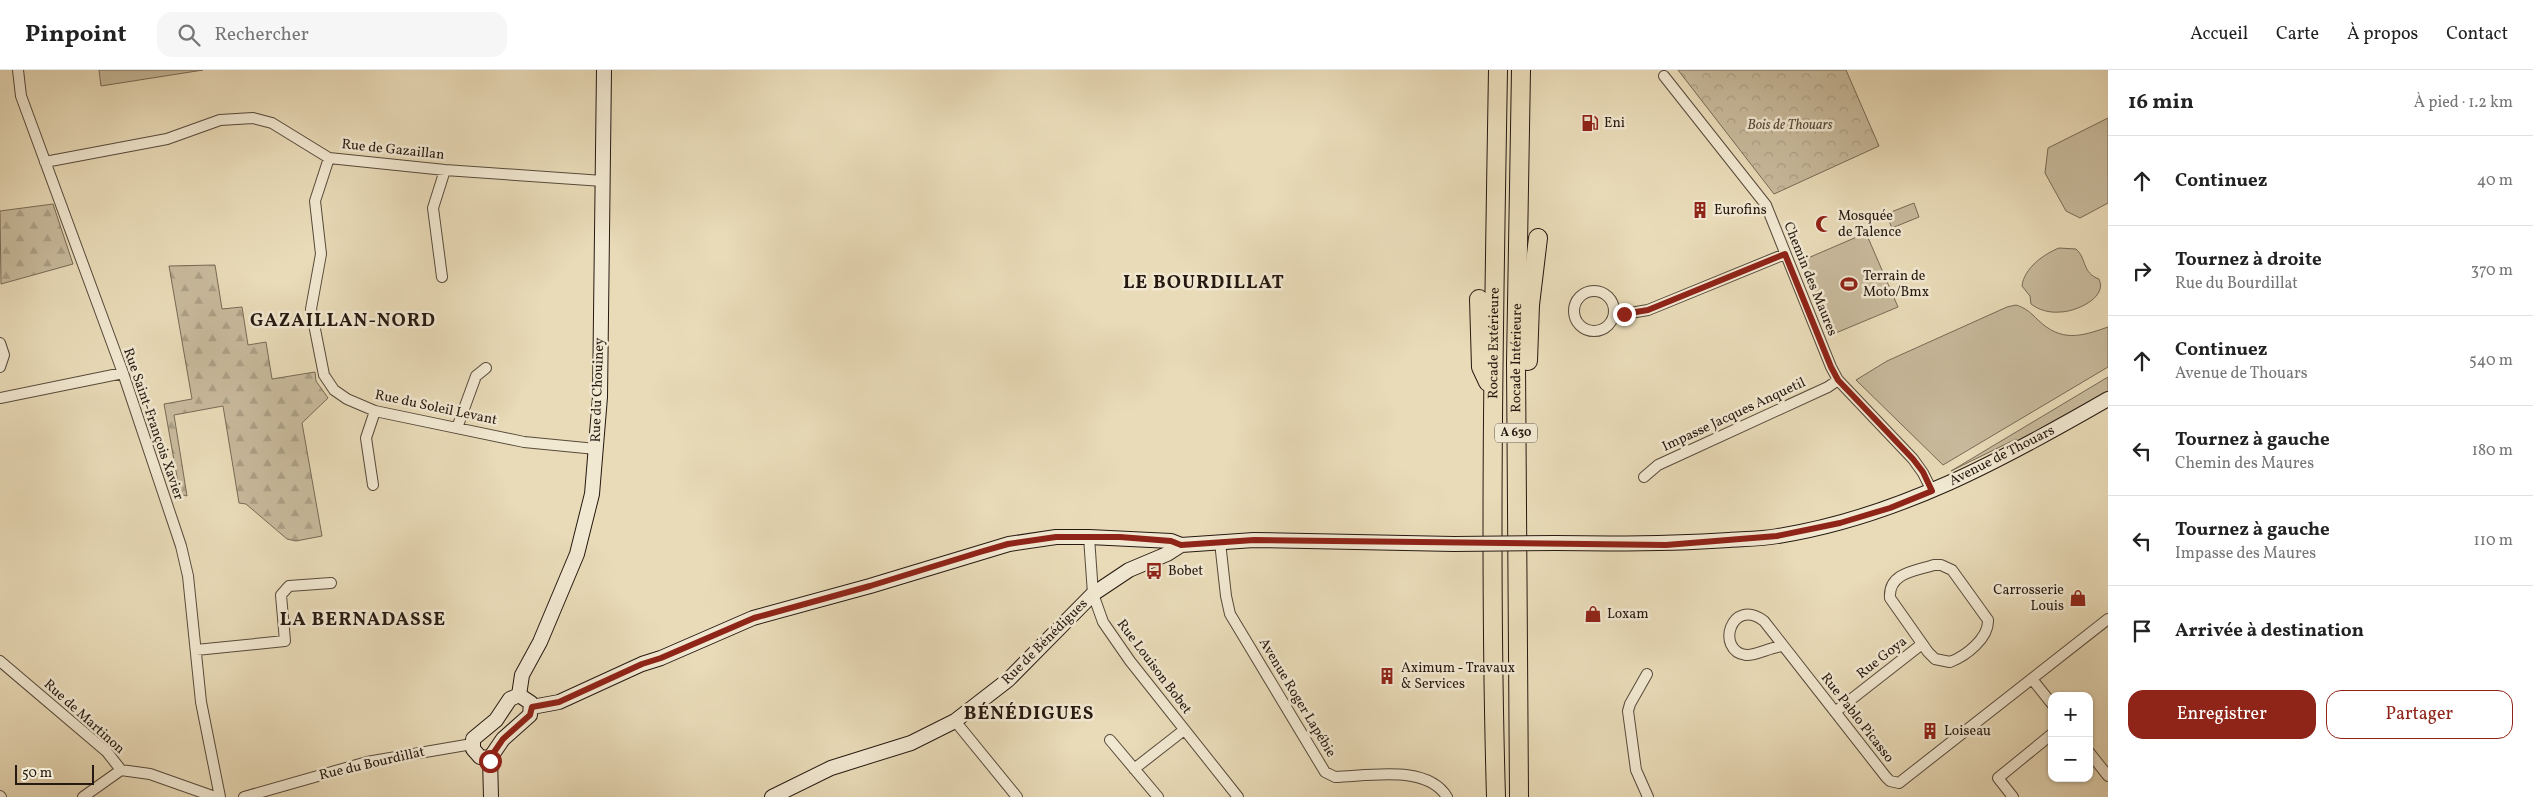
<!DOCTYPE html>
<html lang="fr">
<head>
<meta charset="utf-8">
<style>
  body { margin:0; font-family:Vollkorn,serif; background:#f6f6f6; color:#222 }
  .controls { position:absolute; right:15px; bottom:15px; display:grid; overflow:hidden; border-radius:10px; box-shadow:0 1px 4px #0004 }
  .controls button { width:45px; height:45px; display:grid; place-items:center; padding:0; border:0; border-bottom:1px solid #e0e0e0; background:#fff; color:#222; font:25px sans-serif }
  .scale { position:absolute; left:15px; bottom:12px; width:79px; box-sizing:border-box; padding-left:5px; border:2px solid #261911; border-top:0; font-size:14px; line-height:18px; white-space:nowrap; color:#261911; -webkit-text-stroke:4px #f1e8d1; paint-order:stroke }
  .stop { position:absolute; width:15px; height:15px; margin:-11px; border:4px solid #8f2418; border-radius:50%; background:#fff }
  .stop.end { background:#8f2418; border-color:#fff; box-shadow:0 1px 5px #0008 }
  .list { margin:0; padding:0; list-style:none }
  h2 { display:flex; justify-content:space-between; align-items:center; height:65px; margin:0; padding:0 20px; font-size:21px }
  h2 small { font-size:16px; font-weight:400; color:#767676 }
  .list li { display:grid; grid-template-columns:32px 1fr auto; gap:15px; align-items:center; box-sizing:border-box; height:90px; padding:0 20px; border-top:1px solid #e0e0e0 }
  .list b { display:block; font-size:19px; white-space:nowrap }
  .list p { margin:0; font-size:16px; white-space:nowrap; color:#767676 }
  .list em { font-size:16px; font-style:normal; color:#767676 }
  .actions { display:flex; gap:10px; padding:15px 20px }
  .actions a { flex:1; padding:11px 0; border:1px solid #8f2418; border-radius:15px; text-align:center; font-size:18px; color:#8f2418 }
  .actions .main { background:#8f2418; color:#fff }
  .icon { flex:none; width:28px; height:28px; fill:none; stroke:currentColor; stroke-width:2; stroke-linecap:round; stroke-linejoin:round }
  .map { position:relative; flex:none; width:2108px; height:727px; overflow:hidden }
  header { display:flex; align-items:center; gap:30px; box-sizing:border-box; height:70px; padding:0 25px; background:#fff; border-bottom:1px solid #e0e0e0 }
  header strong { font-size:24px }
  nav { display:flex; gap:28px; margin-inline-start:auto; font-size:18px }
  .search { width:350px; height:45px; background:#f6f6f6; display:flex; align-items:center; gap:12px; box-sizing:border-box; padding:0 18px; border-radius:15px; color:#767676; font-size:19px }
  main { display:flex }
  aside { flex:1; background:#fff }
  .map>svg:first-child { display:block }
</style>
</head>
<body>
<header>
<strong>Pinpoint</strong>
<div class="search"><svg class="icon" aria-label="search" viewBox="0 0 24 24"><circle cx="10" cy="10" r="6"/><path d="M15 15l6 6"/></svg>Rechercher</div>
<nav><a>Accueil</a><a>Carte</a><a>À propos</a><a>Contact</a></nav>
</header>
<main>
<div class="map">
<svg width="2108" height="727" viewBox="0 0 2108 727">
  <defs>
    <pattern id="forest-firs" width="22" height="20" patternUnits="userSpaceOnUse" patternTransform="scale(1.25)"><rect width="22" height="20" fill="#c8ba9c"/><path d="M5 1l3.5 6h-7zM16 11l3.5 6h-7z" fill="#ac9f85"/></pattern>
    <pattern id="park-crowns" width="20" height="18" patternUnits="userSpaceOnUse" patternTransform="scale(1.25)"><rect width="20" height="18" fill="#c8ba9c"/><path d="M2 6a3 3 0 1 1 6 0M12 15a3 3 0 1 1 6 0" fill="none" stroke="#ac9f85"/></pattern>
  </defs>
  <rect width="100%" height="100%" fill="#e9dbb8"/>
  <filter id="stains"><feTurbulence type="fractalNoise" baseFrequency=".004" numOctaves="4"/><feColorMatrix values="0 0 0 0 .2 0 0 0 0 .09 0 0 0 0 .02 0 0 0 .5 -.17"/></filter>
  <radialGradient id="worn" r=".72"><stop offset=".6" stop-color="#630" stop-opacity="0"/><stop offset="1" stop-color="#630" stop-opacity=".3"/></radialGradient>
  <!-- green -->
  <path fill="#c8ba9c" stroke="#776a56" d="M99,0h104l-102,16z
    M2108,48v85l-28,15 -14,-7 -21,-38 3,-25z
    M1914,133l5,14 -27,11 -6,-14z
    M1866,163l32,74 -67,28 -30,-74z
    M2059,178l17,1c11,10 6,24 23,30 9,19 -24,33 -39,33 -11,1 -21,-2 -29,-8l-1,-8 -8,-10c2,-18 22,-32 37,-38z
    M2016,235c10,3 15,8 22,15 23,22 42,17 70,7v40l-165,98 -87,-85 31,-19 120,-54z
    M2108,307v17l-89,50 -3,-5 -65,32z"/>
  <!-- forest -->
  <path fill="url(#forest-firs)" stroke="#776a56" d="M53,134l20,60 -72,20 -1,-73z
    M215,195l7,44 20,-2 6,38 18,-3 6,37 43,-7 1,9 12,17 -26,25 20,113 -26,5 -9,-2 -41,-35 -7,-1 -16,-97 -49,9 13,81 -7,-2 -16,-90 28,-5 -23,-133z"/>
  <!-- park -->
  <path fill="url(#park-crowns)" stroke="#776a56" d="M1678,0h168l33,76 -105,48z"/>
  <g fill="none" stroke-linecap="round" stroke-linejoin="round">
    <!-- street casing -->
    <g stroke="#574a3b" stroke-width="12">
      <path id="street" d="M18,0l3,26 102,277 58,173 7,30 13,126 19,95
        M1664,6l102,129 65,162 7,13 75,79 10,14 9,18
        M329,88l-14,43 6,53 -10,55 13,66 10,15 13,9 28,12 149,31 72,7
        M45,92l122,-23 53,-19 33,-2 19,5 57,35 116,12 158,11
        M442,207l-9,-69 12,-38
        M1574 241a20 20 0 1 1 40 0a20 20 0 1 1-40 0Z
        M1614,243l10,1 24,-4 137,-56
        M0,273l4,12 -4,12
        M0,328l123,-25
        M457,358l19,-52 10,-8
        M1644,407l14,-12 170,-78 10,-7
        M373,415l-7,-47 9,-27
        M1089,467l4,57 10,28 27,39 108,136
        M1220,472l6,54 4,18 95,158 10,5c34,-1 92,-13 112,20
        M1934,495h7l11,5 36,50c1,18 -22,36 -38,42l-15,-3 -7,-7 -38,-54c-2,-25 25,-27 44,-33z
        M1783,576c-12,1 -28,10 -37,9 -31,-4 -15,-59 18,-34l122,156 4,4 9,2 209,-164
        M196,580l89,-9 -4,-46 8,-9 42,-3
        M0,591l107,91 14,18 29,4 65,23
        M1647,604l-17,30 -2,7 8,59 12,27
        M2032,609l20,25
        M1835,642l87,-68
        M955,651l62,76
        M1110,670l48,57
        M2089,682l19,24
        M1134,699l50,-39
        M0,726l1,1
        M83,727l38,-27
        M244,727l123,-35 105,-18
        M2013,727l-15,-19 54,-44"/>
    </g>
    <!-- secondary casing -->
    <g stroke="#261911" stroke-width="16">
      <path id="secondary" d="M1555,473c58,1 115,1 174,-3 16,-1 33,-1 49,-4 120,-19 226,-77 330,-137
        M519,625l3,-20 18,-33 37,-88 15,-60 8,-97 4,-327
        M519,625l12,8 -1,12 -27,24 -13,19 -10,-1 -7,-8v-10l23,-19 14,-21z
        M532,637l27,-5 83,-38 19,-6 92,-40 117,-32 139,-42 47,-7h33l82,4 10,4 73,-5 200,4
        M490,688l1,39
        M772,727l59,-29 80,-25 44,-22 53,-41 85,-86 36,-24 38,-16 14,-9"/>
    </g>
    <!-- highway casing -->
    <g stroke="#261911" stroke-width="20">
      <g id="highway">
        <path d="M1479,229l2,68 7,15"/>
        <path d="M1528,291l2,-56 8,-67"/>
        <path id="s1" d="M1496,727c-7,-242 -2,-485 2,-727"/>
        <path id="s2" d="M1519,727l-3,-434 5,-293"/>
      </g>
    </g>
    <!-- street -->
    <use href="#street" stroke="#f1e8d1" stroke-width="10"/>
    <!-- secondary -->
    <use href="#secondary" stroke="#f1e8d1" stroke-width="14"/>
    <!-- highway -->
    <use href="#highway" stroke="#e9dbb8" stroke-width="18"/>
    <!-- secondary-bridge casing -->
    <g stroke="#261911" stroke-width="16" stroke-linecap="butt">
      <path id="secondary-bridge" d="M1454,474l101,-1"/>
    </g>
    <!-- secondary-bridge -->
    <use href="#secondary-bridge" stroke="#f1e8d1" stroke-width="14"/>
  </g>
  <g fill="none" stroke-linecap="round" stroke-linejoin="round">
    <!-- route -->
    <path stroke="#8f2418" stroke-width="6" d="M490,691v-3l13,-19 27,-24 2,-8 27,-5 83,-38 19,-6 93,-40 116,-32 110,-34 28,-8 48,-7h64l51,4 10,4 73,-5 412,5 111,-9 63,-13 50,-15 42,-17 -9,-19 -10,-13 -75,-79 -7,-13 -46,-113 -137,56 -24,4"/>
  </g>
  <!-- icons -->
  <defs>
    <g id="fuel-bare" transform="scale(1.35)"><path d="M-5.5-6h7V0h2V4h1.3V-2.5L3-4.5l.8-.8L6-3V5H2.5V1h-1V6h-7ZM-4.2-4.7v3.2H.2V-4.7Z" fill="#8f2418" stroke="#f1e8d1" stroke-width="2.5" paint-order="stroke"/></g>
    <g id="building-bare" transform="scale(1.35)"><path d="M-4-6H4V6H1V3H-1V6H-4ZM-2.5-4.3h1.7v1.8h-1.7ZM.8-4.3h1.7v1.8H.8ZM-2.5-1h1.7V.8h-1.7ZM.8-1h1.7V.8H.8Z" fill="#8f2418" stroke="#f1e8d1" stroke-width="2.5" paint-order="stroke"/></g>
    <g id="mosque-bare" transform="scale(1.35)"><path d="M3.5-4.9A6 6 0 1 0 3.5 4.9A5 5 0 1 1 3.5-4.9Z" fill="#8f2418" stroke="#f1e8d1" stroke-width="2.5" paint-order="stroke"/></g>
    <g id="stadium-bare" transform="scale(1.35)"><path d="M0-5a6.5 5 0 1 0 0 10a6.5 5 0 1 0 0-10ZM-3.5-1.8h7v3.6h-7Z" fill="#8f2418" stroke="#f1e8d1" stroke-width="2.5" paint-order="stroke"/></g>
    <g id="bus-bare" transform="scale(1.35)"><path d="M-5-6H5V4H4V6H2V4H-2V6H-4V4H-5ZM-3.5-4V0h7V-4ZM-3.5 1.2v1.5H-2V1.2ZM2 1.2v1.5H3.5V1.2Z" fill="#8f2418" stroke="#f1e8d1" stroke-width="2.5" paint-order="stroke"/></g>
    <g id="shop-bare" transform="scale(1.35)"><path d="M-5-2.5h2.3a2.7 3.5 0 0 1 5.4 0H5L5.5 6h-11ZM-1.5-2.5h3a1.5 2.3 0 0 0-3 0Z" fill="#8f2418" stroke="#f1e8d1" stroke-width="2.5" paint-order="stroke"/></g>
  </defs>
  <g fill-rule="evenodd">
    <use href="#fuel-bare" x="1590" y="53"/>
    <use href="#building-bare" x="1700" y="140"/>
    <use href="#mosque-bare" x="1824" y="154"/>
    <use href="#stadium-bare" x="1849" y="214"/>
    <use href="#bus-bare" x="1154" y="501"/>
    <use href="#shop-bare" x="2078" y="528"/>
    <use href="#shop-bare" x="1593" y="544"/>
    <use href="#building-bare" x="1387" y="606"/>
    <use href="#building-bare" x="1930" y="661"/>
  </g>
  <g text-anchor="middle" dominant-baseline="central" stroke-width="5" stroke-linejoin="round" paint-order="stroke">
    <!-- shield labels -->
    <rect fill="#f1e8d1" stroke="#63574b" stroke-width="1" x="1495" y="353.5" width="42" height="19" rx="4"/>
    <g font-size="12" font-weight="bold" fill="#261911">
      <text x="1516" y="363">A 630</text>
    </g>
    <!-- poi labels -->
    <g font-size="14" fill="#261911" stroke="#f1e8d1" text-anchor="start">
      <text x="1604" y="53">Eni</text>
      <text x="1714" y="140">Eurofins</text>
      <text x="1838" y="146">Mosquée<tspan x="1838" dy="16">de Talence</tspan></text>
      <text x="1863" y="206">Terrain de<tspan x="1863" dy="16">Moto/Bmx</tspan></text>
      <text x="1168" y="501">Bobet</text>
      <text x="2064" y="520" text-anchor="end">Carrosserie<tspan x="2064" dy="16">Louis</tspan></text>
      <text x="1607" y="544">Loxam</text>
      <text x="1401" y="598">Aximum - Travaux<tspan x="1401" dy="16">&amp; Services</tspan></text>
      <text x="1944" y="661">Loiseau</text>
    </g>
    <!-- park labels -->
    <g font-size="14" font-style="italic" fill="#57493b" stroke="#f1e8d1">
      <text x="1790" y="55">Bois de Thouars</text>
    </g>
    <!-- street labels -->
    <g font-size="14" fill="#261911" stroke="#f1e8d1">
      <text transform="translate(393 80) rotate(6)">Rue de Gazaillan</text>
      <text transform="translate(1810 209) rotate(68)">Chemin des Maures</text>
      <text stroke="none"><textPath href="#s1" startOffset="454">Rocade Extérieure</textPath></text>
      <text stroke="none"><textPath href="#s2" startOffset="439">Rocade Intérieure</textPath></text>
      <text transform="translate(598 320) rotate(-88)">Rue du Chouiney</text>
      <text transform="translate(436 338) rotate(12)">Rue du Soleil Levant</text>
      <text transform="translate(1734 345) rotate(-25)">Impasse Jacques Anquetil</text>
      <text transform="translate(153 354) rotate(71)">Rue Saint-François Xavier</text>
      <text transform="translate(2002 386) rotate(-27)">Avenue de Thouars</text>
      <text transform="translate(1045 572) rotate(-45)">Rue de Bénédigues</text>
      <text transform="translate(1882 588) rotate(-38)">Rue Goya</text>
      <text transform="translate(1154 597) rotate(53)">Rue Louison Bobet</text>
      <text transform="translate(1297 628) rotate(59)">Avenue Roger Lapébie</text>
      <text transform="translate(84 647) rotate(42)">Rue de Martinon</text>
      <text transform="translate(1857 648) rotate(52)">Rue Pablo Picasso</text>
      <text transform="translate(372 694) rotate(-13)">Rue du Bourdillat</text>
    </g>
    <!-- district labels -->
    <g font-size="19" font-weight="bold" letter-spacing="1" fill="#261911" stroke="#f1e8d1">
      <text x="1204" y="213">LE BOURDILLAT</text>
      <text x="343" y="251">GAZAILLAN-NORD</text>
      <text x="363" y="550">LA BERNADASSE</text>
      <text x="1029" y="644">BÉNÉDIGUES</text>
    </g>
  </g>
  <rect width="100%" height="100%" filter="url(#stains)"/>
  <rect width="100%" height="100%" fill="url(#worn)"/>
</svg>
<div class="controls">
<button>+</button>
<button>−</button>
</div>
<div class="scale">50 m</div>
<div class="stop" style="left:490px;top:691px"></div>
<div class="stop end" style="left:1624px;top:244px"></div>
</div>
<aside>
<h2>16 min<small>À pied · 1.2 km</small></h2>
<ul class="list">
<li><svg class="icon" aria-label="ahead" viewBox="0 0 24 24"><path d="M12 20V5M6 11l6-6 6 6"/></svg><div><b>Continuez</b></div><em>40 m</em></li>
<li><svg class="icon" aria-label="right" viewBox="0 0 24 24"><path d="M7 20v-9h11M14 6l5 5-5 5"/></svg><div><b>Tournez à droite</b><p>Rue du Bourdillat</p></div><em>370 m</em></li>
<li><svg class="icon" aria-label="ahead" viewBox="0 0 24 24"><path d="M12 20V5M6 11l6-6 6 6"/></svg><div><b>Continuez</b><p>Avenue de Thouars</p></div><em>540 m</em></li>
<li><svg class="icon" aria-label="left" viewBox="0 0 24 24"><path d="M17 20v-9H6M10 6l-5 5 5 5"/></svg><div><b>Tournez à gauche</b><p>Chemin des Maures</p></div><em>180 m</em></li>
<li><svg class="icon" aria-label="left" viewBox="0 0 24 24"><path d="M17 20v-9H6M10 6l-5 5 5 5"/></svg><div><b>Tournez à gauche</b><p>Impasse des Maures</p></div><em>110 m</em></li>
<li><svg class="icon" aria-label="arrive" viewBox="0 0 24 24"><path d="M6 21V4h12l-3 4 3 4H6"/></svg><div><b>Arrivée à destination</b></div></li>
</ul>
<div class="actions"><a class="main">Enregistrer</a><a>Partager</a></div>
</aside>
</main>
</body>
</html>
